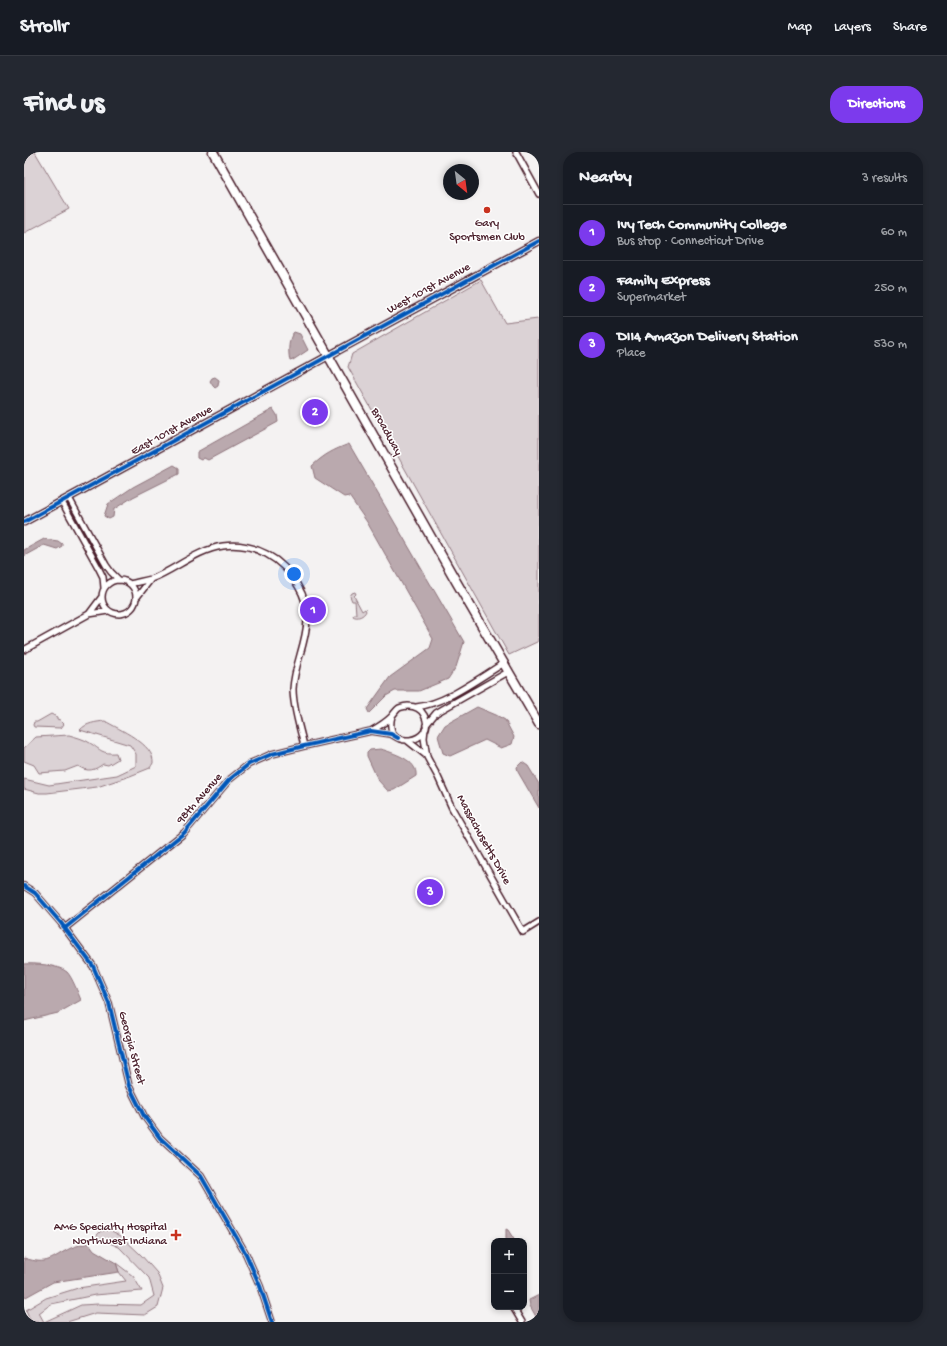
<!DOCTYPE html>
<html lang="en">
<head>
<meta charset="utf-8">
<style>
  body { margin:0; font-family:"Gochi Hand",sans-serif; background:#242831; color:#f1f3f6 }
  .controls { position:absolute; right:12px; bottom:12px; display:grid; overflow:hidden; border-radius:8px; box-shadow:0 2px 6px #0003 }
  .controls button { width:36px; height:36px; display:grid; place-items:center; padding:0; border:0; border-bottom:1px solid #363941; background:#171b24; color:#f1f3f6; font:20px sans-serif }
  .compass { position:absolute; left:419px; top:12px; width:36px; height:36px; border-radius:50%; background:#171b24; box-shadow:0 2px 6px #0003; rotate:151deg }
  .you { position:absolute; left:270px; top:422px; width:14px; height:14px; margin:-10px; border:3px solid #fff; border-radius:50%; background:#1a73e8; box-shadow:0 0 0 6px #1a73e833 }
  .badge { display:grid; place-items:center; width:26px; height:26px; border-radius:50%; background:#7c3aed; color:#fff; font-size:13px; font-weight:700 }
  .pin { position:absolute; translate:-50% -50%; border:2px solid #fff; box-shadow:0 1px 4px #0006 }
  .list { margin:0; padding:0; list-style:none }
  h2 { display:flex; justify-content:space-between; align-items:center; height:52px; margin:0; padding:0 16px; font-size:17px }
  h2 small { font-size:13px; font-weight:400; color:#9ea1a6 }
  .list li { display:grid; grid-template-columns:26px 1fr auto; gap:12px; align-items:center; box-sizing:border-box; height:56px; padding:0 16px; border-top:1px solid #363941 }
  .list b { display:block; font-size:15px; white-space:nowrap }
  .list p { margin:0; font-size:13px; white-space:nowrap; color:#9ea1a6 }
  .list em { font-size:13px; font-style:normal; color:#9ea1a6 }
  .map { position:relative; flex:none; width:515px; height:1170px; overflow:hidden; border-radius:16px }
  header { display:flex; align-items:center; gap:24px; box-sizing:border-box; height:56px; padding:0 20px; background:#171b24; border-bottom:1px solid #363941 }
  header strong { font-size:19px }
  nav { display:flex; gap:22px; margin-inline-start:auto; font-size:14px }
  .intro { display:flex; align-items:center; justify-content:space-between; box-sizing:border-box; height:96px; padding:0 24px }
  h1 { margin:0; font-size:28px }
  .button { padding:10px 18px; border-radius:16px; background:#7c3aed; color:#fff; font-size:14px; font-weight:700 }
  main { display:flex; gap:24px; padding:0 24px }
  aside { flex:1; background:#171b24; border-radius:16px; box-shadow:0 2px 6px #0003 }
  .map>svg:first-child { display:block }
</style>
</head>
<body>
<header>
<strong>Strollr</strong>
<nav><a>Map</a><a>Layers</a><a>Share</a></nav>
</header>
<div class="intro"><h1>Find us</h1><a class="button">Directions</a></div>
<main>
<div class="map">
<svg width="515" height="1170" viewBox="0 0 515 1170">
  <rect width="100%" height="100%" fill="#f4f2f2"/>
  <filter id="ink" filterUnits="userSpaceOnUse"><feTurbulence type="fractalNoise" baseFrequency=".025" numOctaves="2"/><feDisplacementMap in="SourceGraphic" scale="8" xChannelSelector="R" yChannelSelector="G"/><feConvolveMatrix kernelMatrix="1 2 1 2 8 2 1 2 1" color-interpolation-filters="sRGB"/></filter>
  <g filter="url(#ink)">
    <!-- green -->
    <path fill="#dbd2d5" stroke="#927880" d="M0,0h11l34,57 -45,24z
      M457,128l24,43 33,-4 1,1v321l-30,14 -161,-288 4,-13z
      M331,440l1,2 -2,2 8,15 3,-2 1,2c-2,5 -9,8 -13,5l1,-2h2l-1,-13h-3l-2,-5 2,-3z
      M27,562l6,3v2l3,1 4,4 -3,4 -27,-1 -1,-2 1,-3h3z
      M81,569c13,8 50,23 48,42 -1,2 -2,3 -3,5l-20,8 -33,11 -50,6h-8l-15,-4v-10l25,6 68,-10 19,-9v-12l-6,-9 -50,-15c6,-7 16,-8 25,-9z
      M45,583c7,2 15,4 21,8 11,7 12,11 26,10l2,6 -10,6 -5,-1c-8,6 -15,9 -25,2l-13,5 -26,2 -5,-8 -10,-4v-13l12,-11z
      M86,1078l11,6 20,19 16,18 6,15 -5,19 -13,8 -49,-2 -29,9h-36l-5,-12 20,-12 32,-10 48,-7 -7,-9 -3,-9 17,13 9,15 -47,4 -44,9 -12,9 5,9 37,-17 17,-1 43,1 13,-9 -5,-18 -30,-31 -21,-9 -1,-3 4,-4z"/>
    <!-- water -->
    <path fill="#baa9ae" stroke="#8d727a" d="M270,180l6,2 8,16 -15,10 -3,1c-2,-8 -2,-23 4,-29z
      M191,225l4,3 -1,6 -3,2 -2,-2 -3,-5 2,-3z
      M249,257l4,6 1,7 -70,38 -4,-2 -3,2 -4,-2v-6z
      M325,292l115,198 -8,25 -8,12 -29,12h-24l-9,5 -17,17 -2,-4 23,-32 40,-29 3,-9 -66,-117 -18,-26 -5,1 -29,-19 -3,-12c13,-12 21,-16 37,-22z
      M150,313l5,3v6l-46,23 -19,12 -1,8 -4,2 -5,-3 4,-12 25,-17z
      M20,387l14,2 4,3v2l-5,3 -13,-4 -20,11v-6z
      M453,555l19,8 9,5 9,17 -2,7 -11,4 -16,-8 -35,16 -7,-3 -5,-17 7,-11z
      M357,597c12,4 37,11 35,27l-22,14 -6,1 -10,-11 -11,-24v-3l3,-3z
      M498,610l6,4 11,18v24l-21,-36 -1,-5z
      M0,812c10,-1 35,1 43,8 5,5 11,21 14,28l-23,13 -34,8z
      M482,1077l2,1 7,11h-9z
      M65,1091l5,7 22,13 3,9 -66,10 -29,16v-40c25,8 26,0 47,-10 5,-2 12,-4 18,-5z
      M515,1143v27l-9,-16 -1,-6z"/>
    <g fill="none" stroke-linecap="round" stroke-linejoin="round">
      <!-- minor casing -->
      <g stroke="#4a1f2b" stroke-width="8">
        <path id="minor" d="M492,0l23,42
          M45,346l37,67 5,7 8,8
          M38,350l36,65 5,10 1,11
          M78 445a17 17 0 1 1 34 0a17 17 0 1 1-34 0Z
          M106,432c7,-2 14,-3 21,-5 24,-9 45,-29 72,-33 31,-4 60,12 75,40 6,10 10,22 9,35 -1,23 -13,45 -14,68 0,19 7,39 11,57
          M113,445l14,-18
          M65,462l12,-16
          M0,498l65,-36 19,-3
          M392,555c29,-3 62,-28 88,-44
          M402,573l10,-12 72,-41
          M401,577l-1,9 3,19 11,20 14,31 71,124 16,-10
          M347,579c7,-4 14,-8 20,-14 3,-3 5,-7 8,-9 3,-1 6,-2 9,-2 7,0 13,3 16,9 15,28 -42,38 -32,1
          M384,589l19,15
          M0,734l11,7 26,30 32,43 16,37 20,83 15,30 16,22 41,38 45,78 14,32 12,36
          M41,776l119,-95 45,-53 20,-16 23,-10 32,-8 67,-15 20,3 7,4
          M489,1155l9,15"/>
      </g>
      <!-- tertiary casing -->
      <g stroke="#4a1f2b" stroke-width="9">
        <path id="tertiary" d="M0,370l515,-281"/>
      </g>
      <!-- primary casing -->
      <g stroke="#4a1f2b" stroke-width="11">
        <path id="primary" d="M189,0l244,431 82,141"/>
      </g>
      <!-- minor -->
      <use href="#minor" stroke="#fff" stroke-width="5"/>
      <!-- tertiary -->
      <use href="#tertiary" stroke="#fff" stroke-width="6"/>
      <!-- primary -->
      <use href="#primary" stroke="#fff" stroke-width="8"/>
      <!-- cycleway casing -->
      <g stroke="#fff" stroke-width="6">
        <path id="cycleway" d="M0,370l515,-281
          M0,734l11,7 26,30 32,43 16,37 20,83 15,30 16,22 41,38 45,78 14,32 12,36
          M41,776l119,-95 45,-53 20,-16 23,-10 32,-8 67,-15 20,3 7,4"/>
      </g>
      <!-- cycleway -->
      <use href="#cycleway" stroke="#0057b8" stroke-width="4"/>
    </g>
  </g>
  <!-- markers -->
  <g fill="#c8321e" stroke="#fff" stroke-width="1.5">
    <circle cx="463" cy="58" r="4"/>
    <path d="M150 1077h4v4h4v4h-4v4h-4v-4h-4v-4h4z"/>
  </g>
  <g text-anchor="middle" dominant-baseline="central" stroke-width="3" stroke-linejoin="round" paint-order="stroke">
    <!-- poi labels -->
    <g font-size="12" fill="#4a1f2b" stroke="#fff">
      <text x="463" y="72">Gary<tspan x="463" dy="14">Sportsmen Club</tspan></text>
      <text x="143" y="1076" text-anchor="end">AMG Specialty Hospital<tspan x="143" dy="14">Northwest Indiana</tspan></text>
    </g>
    <!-- street labels -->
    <g font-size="12" fill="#4a1f2b" stroke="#fff">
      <text transform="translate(405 137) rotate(-29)">West 101st Avenue</text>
      <text transform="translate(148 279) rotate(-29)">East 101st Avenue</text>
      <text transform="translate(362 280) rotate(61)">Broadway</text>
      <text transform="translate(176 647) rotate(-49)">98th Avenue</text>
      <text transform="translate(459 688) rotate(61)">Massachusetts Drive</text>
      <text transform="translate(107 896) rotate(75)">Georgia Street</text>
    </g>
  </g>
</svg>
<div class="controls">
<button>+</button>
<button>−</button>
</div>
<svg class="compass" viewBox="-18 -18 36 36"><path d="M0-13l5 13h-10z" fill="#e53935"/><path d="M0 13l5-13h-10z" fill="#9ea1a6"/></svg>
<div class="you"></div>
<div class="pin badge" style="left:289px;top:458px">1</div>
<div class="pin badge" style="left:291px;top:260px">2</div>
<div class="pin badge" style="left:406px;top:740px">3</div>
</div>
<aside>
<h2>Nearby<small>3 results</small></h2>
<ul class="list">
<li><span class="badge">1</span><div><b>Ivy Tech Community College</b><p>Bus stop · Connecticut Drive</p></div><em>60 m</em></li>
<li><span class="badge">2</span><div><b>Family Express</b><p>Supermarket</p></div><em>250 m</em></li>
<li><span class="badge">3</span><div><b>DII4 Amazon Delivery Station</b><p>Place</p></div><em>530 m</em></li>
</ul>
</aside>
</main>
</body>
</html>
